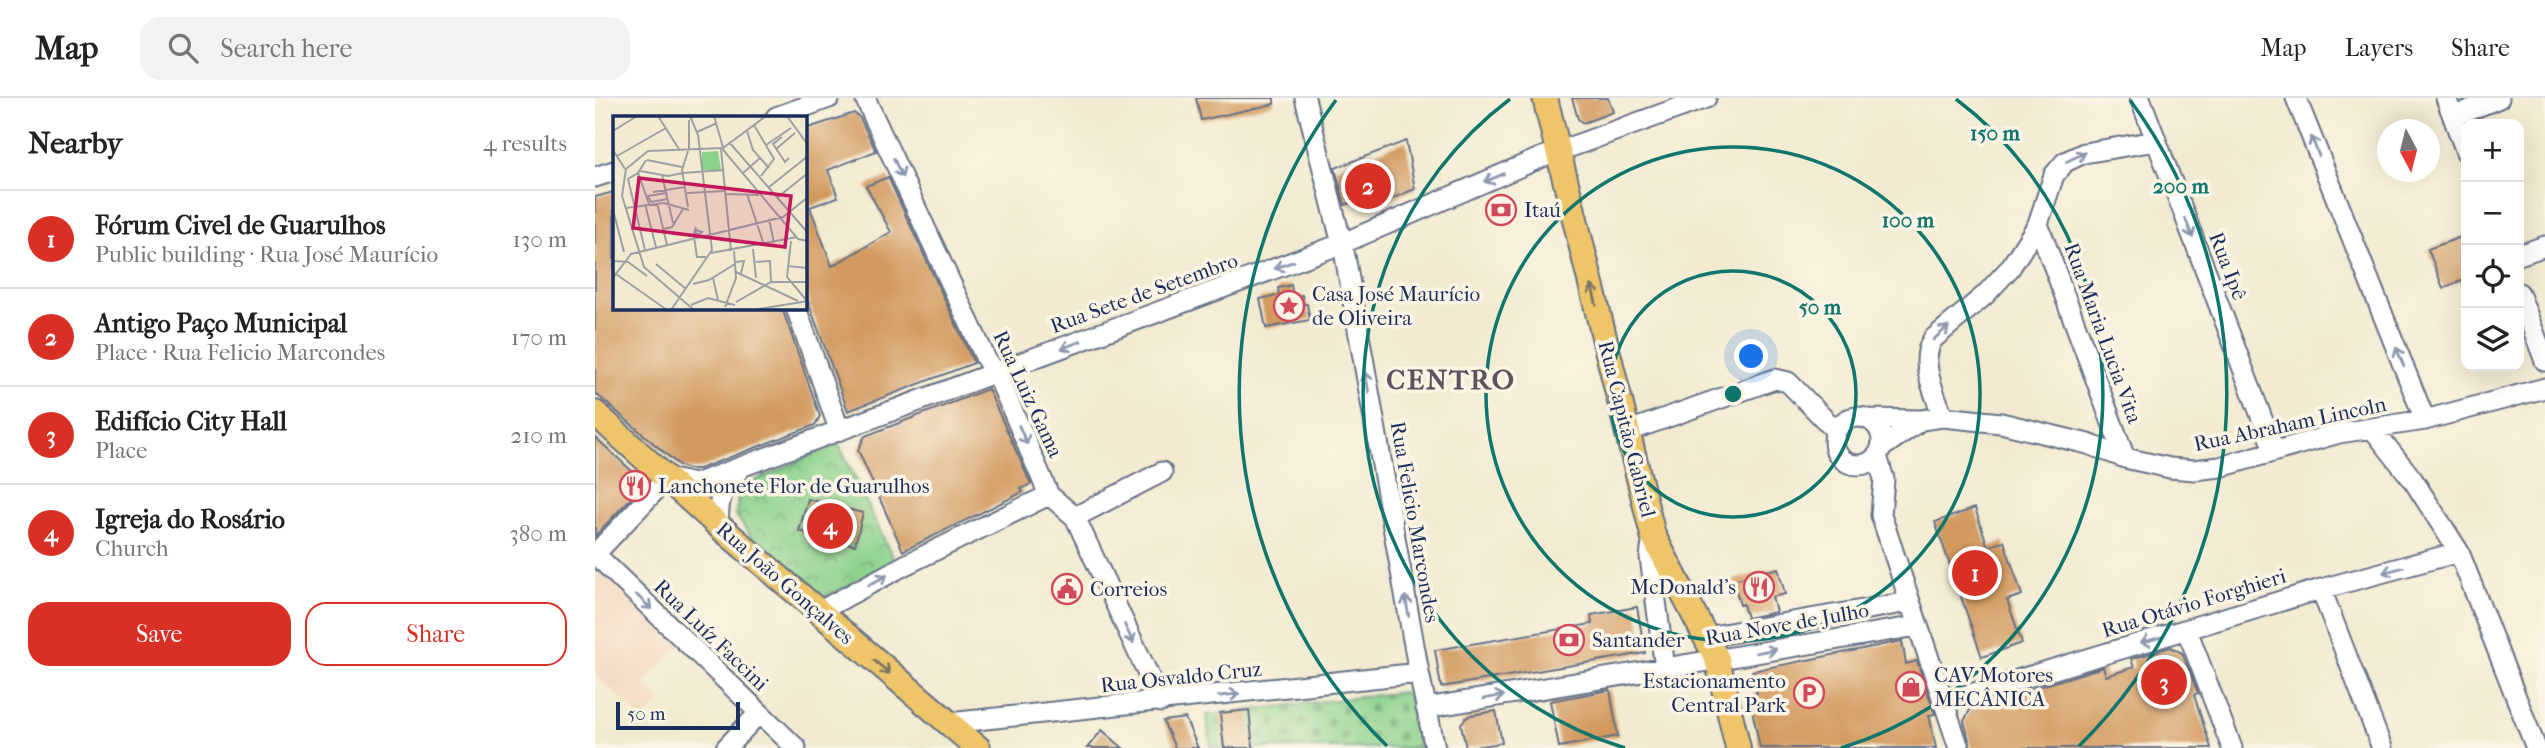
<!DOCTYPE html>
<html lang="en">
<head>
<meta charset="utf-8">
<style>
  body { margin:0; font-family:"IM FELL French Canon",serif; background:#f2f2f2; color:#222 }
  .controls { position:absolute; right:21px; top:21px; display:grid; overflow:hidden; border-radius:14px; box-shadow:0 7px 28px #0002 }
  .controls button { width:63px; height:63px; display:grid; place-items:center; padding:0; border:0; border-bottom:2px solid #e0e0e0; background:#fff; color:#222; font:35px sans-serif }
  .compass { position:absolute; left:1782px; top:21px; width:63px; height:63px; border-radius:50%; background:#fff; box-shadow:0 7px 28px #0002; rotate:173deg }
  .scale { position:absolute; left:21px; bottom:18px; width:124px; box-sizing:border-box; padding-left:7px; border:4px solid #1b2f5e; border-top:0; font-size:19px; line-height:24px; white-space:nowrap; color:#1b2f5e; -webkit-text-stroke:5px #fcf5e5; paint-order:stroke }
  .you { position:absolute; left:1157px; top:259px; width:24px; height:24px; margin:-18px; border:5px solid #fff; border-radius:50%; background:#1a73e8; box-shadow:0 0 0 10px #1a73e833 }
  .badge { display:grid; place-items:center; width:46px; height:46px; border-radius:50%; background:#d93025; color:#fff; font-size:23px; font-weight:700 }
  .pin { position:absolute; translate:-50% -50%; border:4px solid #fff; box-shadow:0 2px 7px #0006 }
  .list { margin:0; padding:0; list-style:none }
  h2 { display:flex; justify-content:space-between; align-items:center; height:91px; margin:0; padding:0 28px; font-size:30px }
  h2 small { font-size:23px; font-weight:400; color:#767676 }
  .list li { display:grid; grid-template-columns:46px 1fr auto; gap:21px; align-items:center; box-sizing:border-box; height:98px; padding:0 28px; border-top:2px solid #e0e0e0 }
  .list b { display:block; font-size:26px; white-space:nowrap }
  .list p { margin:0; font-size:23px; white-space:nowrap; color:#767676 }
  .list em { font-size:23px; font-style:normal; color:#767676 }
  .actions { display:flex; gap:14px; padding:21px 28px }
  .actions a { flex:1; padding:16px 0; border:2px solid #d93025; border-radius:21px; text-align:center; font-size:24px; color:#d93025 }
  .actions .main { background:#d93025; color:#fff }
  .icon { flex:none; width:38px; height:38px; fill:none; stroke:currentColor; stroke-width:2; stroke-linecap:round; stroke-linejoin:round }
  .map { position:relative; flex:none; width:1950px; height:650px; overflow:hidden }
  header { display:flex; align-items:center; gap:42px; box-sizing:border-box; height:98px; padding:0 35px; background:#fff; border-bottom:2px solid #e0e0e0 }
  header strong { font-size:33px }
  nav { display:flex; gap:38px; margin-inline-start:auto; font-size:24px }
  .search { width:490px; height:63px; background:#f2f2f2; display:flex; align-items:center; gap:18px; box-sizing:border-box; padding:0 24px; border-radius:21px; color:#767676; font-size:26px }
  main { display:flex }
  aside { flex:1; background:#fff }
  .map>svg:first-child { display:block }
</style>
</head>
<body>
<header>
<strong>Map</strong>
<div class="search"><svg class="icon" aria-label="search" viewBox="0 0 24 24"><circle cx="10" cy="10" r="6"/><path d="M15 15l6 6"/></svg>Search here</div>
<nav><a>Map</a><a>Layers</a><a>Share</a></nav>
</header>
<main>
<aside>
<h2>Nearby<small>4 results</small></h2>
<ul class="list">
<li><span class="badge">1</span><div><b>Fórum Civel de Guarulhos</b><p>Public building · Rua José Maurício</p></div><em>130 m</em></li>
<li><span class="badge">2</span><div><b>Antigo Paço Municipal</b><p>Place · Rua Felicio Marcondes</p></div><em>170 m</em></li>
<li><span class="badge">3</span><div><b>Edifício City Hall</b><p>Place</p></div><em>210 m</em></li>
<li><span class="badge">4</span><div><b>Igreja do Rosário</b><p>Church</p></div><em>380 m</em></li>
</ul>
<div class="actions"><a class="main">Save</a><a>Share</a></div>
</aside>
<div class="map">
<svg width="1950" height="650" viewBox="0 0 1950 650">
  <defs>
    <pattern id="cemetery-stones" width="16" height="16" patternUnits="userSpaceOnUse" patternTransform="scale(1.75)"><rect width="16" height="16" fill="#8bd28c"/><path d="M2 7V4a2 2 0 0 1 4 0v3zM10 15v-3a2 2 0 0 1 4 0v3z" fill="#71ab76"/></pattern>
    <pattern id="park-crowns" width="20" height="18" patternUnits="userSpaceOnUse" patternTransform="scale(1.75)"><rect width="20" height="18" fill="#8bd28c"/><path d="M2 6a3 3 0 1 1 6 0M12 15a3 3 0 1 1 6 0" fill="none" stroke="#71ab76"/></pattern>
  </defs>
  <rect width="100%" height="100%" fill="#fcf5e5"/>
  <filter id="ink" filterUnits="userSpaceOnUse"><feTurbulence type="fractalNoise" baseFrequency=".0143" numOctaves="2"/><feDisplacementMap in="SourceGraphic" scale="14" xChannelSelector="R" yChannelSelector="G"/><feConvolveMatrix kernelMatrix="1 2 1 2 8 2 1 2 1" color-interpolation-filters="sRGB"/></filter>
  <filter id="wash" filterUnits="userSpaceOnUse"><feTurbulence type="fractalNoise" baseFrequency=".00686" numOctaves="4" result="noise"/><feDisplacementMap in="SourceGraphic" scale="28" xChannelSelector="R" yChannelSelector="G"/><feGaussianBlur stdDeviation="1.57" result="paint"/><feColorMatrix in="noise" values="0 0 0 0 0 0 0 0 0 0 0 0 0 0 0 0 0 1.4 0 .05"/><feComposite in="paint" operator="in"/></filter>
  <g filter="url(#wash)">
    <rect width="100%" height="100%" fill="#f2ebd1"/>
    <!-- built -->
    <path fill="#f1d5bd" d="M0,459l86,87 -38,40 18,18 -18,17 -48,-44z"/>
    <!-- cemetery -->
    <path fill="url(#cemetery-stones)" stroke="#538075" stroke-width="2" d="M808,594l5,5 11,51h-208l-5,-33z"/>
    <!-- park -->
    <path fill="url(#park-crowns)" stroke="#538075" stroke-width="2" d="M243,345l57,119 -76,39 -68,-64 -15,-22 2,-17 7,-13z"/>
    <g id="blocks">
      <!-- building -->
      <path fill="#d29a5f" d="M601,0h78v6l-73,16z
        M977,0h36l5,14 -30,11 -5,-4z
        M259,15l6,5 16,33 -48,19 10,27 -28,10 22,59 59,-34 -25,-46 22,-9 86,186 -126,48 -43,-118v-164z
        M811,43l9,48 -40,17 -4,-11 -26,10 -10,-37z
        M19,94v116h168l38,108 -5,9 -116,44h-10l-9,-3 -85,-73v-196z
        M1871,137v44l-23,9 -15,-39z
        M696,187l2,12 9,-2 2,9h3l3,16 -44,8 -6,-29 19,-4 -1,-7z
        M393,291l43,95 -10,5 2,3 -120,59 -45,-101 7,-14z
        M0,339l50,46 -50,53z
        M213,401l55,14 -8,32 -56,-14z
        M1380,410l13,39 16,-6 18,54 -15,5 15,43 -40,14 -47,-135z
        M1183,470l7,26 -13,3 4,15 -29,6 -4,-14 -3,1 -7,-25z
        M1042,509l8,46 -204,34 -6,-37 157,-26 -1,-9z
        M1307,543l4,23 11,-3 18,53 -6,1 7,33h-176l-11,-53 8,-2 -5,-22z
        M1576,549l11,6 16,40 -4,2 17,53h-240l-7,-27 6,-11 7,-4 126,-39 3,9 28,-9 -3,-8z
        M1015,592l8,46 -59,11 -9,-46z
        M654,612l4,38h-29l-4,-35z
        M901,613l6,32 -36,5 -5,-24 4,-5 6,-4z
        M590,620l13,30h-23l-12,-27z
        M507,632l21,18h-36z"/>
    </g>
  </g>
  <g filter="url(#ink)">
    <use href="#blocks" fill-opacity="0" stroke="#667186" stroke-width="2"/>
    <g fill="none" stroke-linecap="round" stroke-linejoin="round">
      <!-- minor casing -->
      <g stroke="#667186" stroke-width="23">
        <path id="minor" d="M270,0l121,261 16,27 47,109 26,22 86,185
          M710,0l40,158 74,417 16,75
          M1545,0l134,352
          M1701,0l129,322
          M1851,0l20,54
          M181,19l53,-19
          M1858,19l46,-19
          M0,79l19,-6
          M1443,126l87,234
          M1924,157l26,-9
          M1924,195l26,68
          M201,210l43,121
          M1348,319c-8,-24 -25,-55 -10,-78l52,-44 25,-27 28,-44 16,-49 11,-13 19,-9 72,-12
          M1239 343a24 24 0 1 1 48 0a24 24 0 1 1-48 0Z
          M1273,321l53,1 22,-3 58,6 87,21 37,14 45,10 24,2 26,-3 119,-34 86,-13 120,-32
          M1777,330l41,52 46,72 77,196
          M1034,333l146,-52 13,3 48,49
          M1286,350l40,-28
          M1282,358l7,23 -3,36 78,233
          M480,419l87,-45
          M124,428c-2,-27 3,-37 21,-57
          M1058,437l-3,22 15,111
          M1726,491l61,159
          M223,514l87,-47 144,-70
          M1592,532l45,118
          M1111,539l203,-35
          M1349,604l377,-113 138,-37
          M831,610l491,-82
          M354,625l470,-50
          M131,650l33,-35
          M201,650l-201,-194 72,-76 28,6 646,-240 199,-86 166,-60"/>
      </g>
      <!-- major casing -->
      <g stroke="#667186" stroke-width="28">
        <path id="major" d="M950,0l108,437 64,124 21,89
          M0,315l124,113 259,222"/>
      </g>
      <!-- minor -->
      <use href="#minor" stroke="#fff" stroke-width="19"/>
      <!-- major -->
      <use href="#major" stroke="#eec569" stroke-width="24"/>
    </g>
    <!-- one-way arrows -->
    <defs><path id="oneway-shaft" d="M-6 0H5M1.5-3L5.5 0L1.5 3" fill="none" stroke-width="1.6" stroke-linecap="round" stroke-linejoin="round" transform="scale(1.75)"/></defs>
    <g stroke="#8d97ae">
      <use href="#oneway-shaft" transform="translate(1720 48) rotate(-112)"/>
      <use href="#oneway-shaft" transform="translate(1481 59) rotate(-25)"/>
      <use href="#oneway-shaft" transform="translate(303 70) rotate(65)"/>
      <use href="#oneway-shaft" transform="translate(899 80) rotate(156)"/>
      <use href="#oneway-shaft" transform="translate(1594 130) rotate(69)"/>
      <use href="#oneway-shaft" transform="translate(689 167) rotate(160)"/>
      <use href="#oneway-shaft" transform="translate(1346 235) rotate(-41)"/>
      <use href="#oneway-shaft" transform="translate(476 247) rotate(160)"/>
      <use href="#oneway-shaft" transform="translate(1805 259) rotate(-112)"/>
      <use href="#oneway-shaft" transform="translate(772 284) rotate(-100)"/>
      <use href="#oneway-shaft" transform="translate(428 337) rotate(66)"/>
      <use href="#oneway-shaft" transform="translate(1798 472) rotate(165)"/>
      <use href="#oneway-shaft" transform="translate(283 482) rotate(-28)"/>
      <use href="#oneway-shaft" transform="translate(49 504) rotate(44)"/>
      <use href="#oneway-shaft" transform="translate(812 508) rotate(-100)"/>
      <use href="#oneway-shaft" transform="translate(534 536) rotate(65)"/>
      <use href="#oneway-shaft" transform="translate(1556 542) rotate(164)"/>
      <use href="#oneway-shaft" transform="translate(1171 553) rotate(-10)"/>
      <use href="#oneway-shaft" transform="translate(634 597) rotate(-6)"/>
      <use href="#oneway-shaft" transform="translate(899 599) rotate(-10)"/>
    </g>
    <g stroke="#7a7263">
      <use href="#oneway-shaft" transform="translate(999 197) rotate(-104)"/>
      <use href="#oneway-shaft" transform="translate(287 569) rotate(40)"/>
    </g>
  </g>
  <!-- distance rings -->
  <g fill="none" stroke="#0f766e" stroke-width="3.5">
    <circle cx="1138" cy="296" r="123"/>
    <circle cx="1138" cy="296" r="247"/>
    <path d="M1030 650A370 370 0 0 1 915 1M1361 1A370 370 0 0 1 1246 650"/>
    <path d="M792 648A494 494 0 0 1 741 2M1535 2A494 494 0 0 1 1484 648"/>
  </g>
  <!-- icons -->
  <defs>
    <g id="bank-ring" transform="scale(1.575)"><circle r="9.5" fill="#fcf5e5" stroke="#d1495b" stroke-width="1.5"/><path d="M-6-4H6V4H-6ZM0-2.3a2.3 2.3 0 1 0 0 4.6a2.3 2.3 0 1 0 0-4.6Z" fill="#d1495b"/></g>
    <g id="sight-ring" transform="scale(1.575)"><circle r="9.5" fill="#fcf5e5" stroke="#d1495b" stroke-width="1.5"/><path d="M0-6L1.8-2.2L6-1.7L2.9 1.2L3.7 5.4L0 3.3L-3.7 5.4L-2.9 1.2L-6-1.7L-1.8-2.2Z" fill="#d1495b"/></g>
    <g id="restaurant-ring" transform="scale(1.575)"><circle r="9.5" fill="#fcf5e5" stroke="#d1495b" stroke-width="1.5"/><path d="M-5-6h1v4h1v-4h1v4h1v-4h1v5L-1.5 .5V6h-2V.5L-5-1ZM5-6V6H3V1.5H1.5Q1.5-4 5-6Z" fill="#d1495b"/></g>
    <g id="civic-ring" transform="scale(1.575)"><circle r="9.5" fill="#fcf5e5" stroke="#d1495b" stroke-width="1.5"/><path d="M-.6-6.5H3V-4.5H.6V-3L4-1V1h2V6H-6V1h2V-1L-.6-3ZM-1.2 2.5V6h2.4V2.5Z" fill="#d1495b"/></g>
    <g id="shop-ring" transform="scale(1.575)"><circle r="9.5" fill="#fcf5e5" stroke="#d1495b" stroke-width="1.5"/><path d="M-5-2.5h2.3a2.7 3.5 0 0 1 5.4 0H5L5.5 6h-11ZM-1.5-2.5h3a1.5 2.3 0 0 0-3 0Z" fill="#d1495b"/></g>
    <g id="parking-ring" transform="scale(1.575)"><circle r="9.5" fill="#fcf5e5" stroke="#d1495b" stroke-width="1.5"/><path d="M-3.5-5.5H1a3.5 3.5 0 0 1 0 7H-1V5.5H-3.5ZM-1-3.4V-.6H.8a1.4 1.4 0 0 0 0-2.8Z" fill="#d1495b"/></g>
  </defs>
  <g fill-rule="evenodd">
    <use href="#bank-ring" x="906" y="112"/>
    <use href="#sight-ring" x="694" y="208"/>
    <use href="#restaurant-ring" x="40" y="388"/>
    <use href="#restaurant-ring" x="1164" y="489"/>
    <use href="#civic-ring" x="472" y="491"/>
    <use href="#bank-ring" x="974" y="542"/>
    <use href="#shop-ring" x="1316" y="589"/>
    <use href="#parking-ring" x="1214" y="595"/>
  </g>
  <g text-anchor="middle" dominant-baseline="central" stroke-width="7" stroke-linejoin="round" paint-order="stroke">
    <!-- poi labels -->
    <g font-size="21" fill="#1b2f5e" stroke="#fcf5e5" text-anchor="start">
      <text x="929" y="112">Itaú</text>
      <text x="717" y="196">Casa José Maurício<tspan x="717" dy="24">de Oliveira</tspan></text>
      <text x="63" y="388">Lanchonete Flor de Guarulhos</text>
      <text x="1141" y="489" text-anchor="end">McDonald's</text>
      <text x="495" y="491">Correios</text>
      <text x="997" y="542">Santander</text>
      <text x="1339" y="577">CAV Motores<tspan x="1339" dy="24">MECÂNICA</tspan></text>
      <text x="1191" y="583" text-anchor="end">Estacionamento<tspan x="1191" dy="24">Central Park</tspan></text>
    </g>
    <!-- street labels -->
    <g font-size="21" fill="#1b2f5e" stroke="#fcf5e5">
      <text transform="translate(1633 168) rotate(69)">Rua Ipê</text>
      <text transform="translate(549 195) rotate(-20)">Rua Sete de Setembro</text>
      <text transform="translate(1508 235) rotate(70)">Rua Maria Lucia Vita</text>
      <text transform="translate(433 296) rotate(65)">Rua Luiz Gama</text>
      <text transform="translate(1695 326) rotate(-12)">Rua Abraham Lincoln</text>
      <text transform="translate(1032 331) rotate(76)">Rua Capitão Gabriel</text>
      <text transform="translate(820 424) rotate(80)">Rua Felicio Marcondes</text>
      <text transform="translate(190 485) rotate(41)">Rua João Gonçalves</text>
      <text transform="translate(1599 505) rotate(-17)">Rua Otávio Forghieri</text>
      <text transform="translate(1192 526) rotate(-10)">Rua Nove de Julho</text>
      <text transform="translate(116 537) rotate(44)">Rua Luíz Faccini</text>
      <text transform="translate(586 579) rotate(-6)">Rua Osvaldo Cruz</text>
    </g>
    <!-- district labels -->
    <g font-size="28" font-weight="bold" letter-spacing="2" fill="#5b545e" stroke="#fcf5e5">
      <text x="856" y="281">CENTRO</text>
    </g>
  </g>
  <!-- overview -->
  <g transform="translate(18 18)">
    <rect width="194" height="194" fill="#f2ebd1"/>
    <path d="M105,35l3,19h-19v-18z" fill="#8bd28c"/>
    <path fill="none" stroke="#9ca0a3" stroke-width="2" d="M45,0l21,33M101,0l10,35 74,88 10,2M174,0l21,29M141,9l20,34 -13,17M0,15l24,-15M134,15l6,19 16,18M84,16l20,-9M169,21l-9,7 12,18 4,-4M116,26l79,91M153,29l25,-17M76,33v-29M108,33l10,102M163,33l19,-16M0,34l12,19M75,35l-6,19 6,37M4,40l49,-28M33,44l-8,13 11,31M34,44l35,7M27,55l28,5 15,-3M25,57l-10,6 17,71M70,57l41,-3M130,57l17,-15M49,59l11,48M156,71l39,-31M40,76l32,-5M53,77l-18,3 3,6 17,-3M74,77l39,-2M113,78l33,1M134,78l17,51M165,81l30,-24M44,87l10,42M32,88l11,43M13,92l38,-5 25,7M0,94l11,42M156,103l5,24M50,113l9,-2 11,-18M83,118v-4l6,2 -1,1 -6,2 -1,-1 2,-7M81,121l3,20h9M178,125l-4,36 20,24M140,133l3,29M98,137l86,-16M0,145l15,1 19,14M122,146l9,-1 -3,12M143,146l14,-1 1,21M43,148l30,25M174,150l21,2M0,156l54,38M123,156l62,29M0,162l18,-24 152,-37 25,-20M100,162l5,22M80,168l16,-4 26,-16M123,186l35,-20h37M78,189l17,-7 27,7M112,191l11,-29 -2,-27M58,194l41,-60 -14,-115 -8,-19M81,194l-50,-43 -22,-71 4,-27 22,-18 75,-3 43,-32M140,194l55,-9"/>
    <path fill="#c2185b" fill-opacity="0.15" stroke="#c2185b" stroke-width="3.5" d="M26,62l152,18 -6,51 -152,-19z"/>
    <rect width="194" height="194" fill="none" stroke="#1b2f5e" stroke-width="3.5"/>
  </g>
  <circle cx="1138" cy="296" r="10" fill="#0f766e" stroke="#fcf5e5" stroke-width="3.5"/>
  <g font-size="21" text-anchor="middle" font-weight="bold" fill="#0f766e" stroke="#fcf5e5" stroke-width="7" stroke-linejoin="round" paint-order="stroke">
    <text x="1400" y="42">150 m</text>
    <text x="1586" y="95">200 m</text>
    <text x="1313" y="129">100 m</text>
    <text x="1225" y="216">50 m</text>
  </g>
</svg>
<div class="controls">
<button>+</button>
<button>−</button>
<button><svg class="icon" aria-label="locate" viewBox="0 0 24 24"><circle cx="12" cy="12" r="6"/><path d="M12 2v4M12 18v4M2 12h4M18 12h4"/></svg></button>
<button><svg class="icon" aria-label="layers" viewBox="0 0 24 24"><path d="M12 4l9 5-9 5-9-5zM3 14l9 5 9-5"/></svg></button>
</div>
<svg class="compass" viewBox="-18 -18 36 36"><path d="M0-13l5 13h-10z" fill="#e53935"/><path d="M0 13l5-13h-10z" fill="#767676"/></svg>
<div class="scale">50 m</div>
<div class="you"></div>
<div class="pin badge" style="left:1380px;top:475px">1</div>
<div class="pin badge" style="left:773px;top:88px">2</div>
<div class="pin badge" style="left:1569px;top:584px">3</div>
<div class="pin badge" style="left:235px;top:428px">4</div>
</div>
</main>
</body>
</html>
